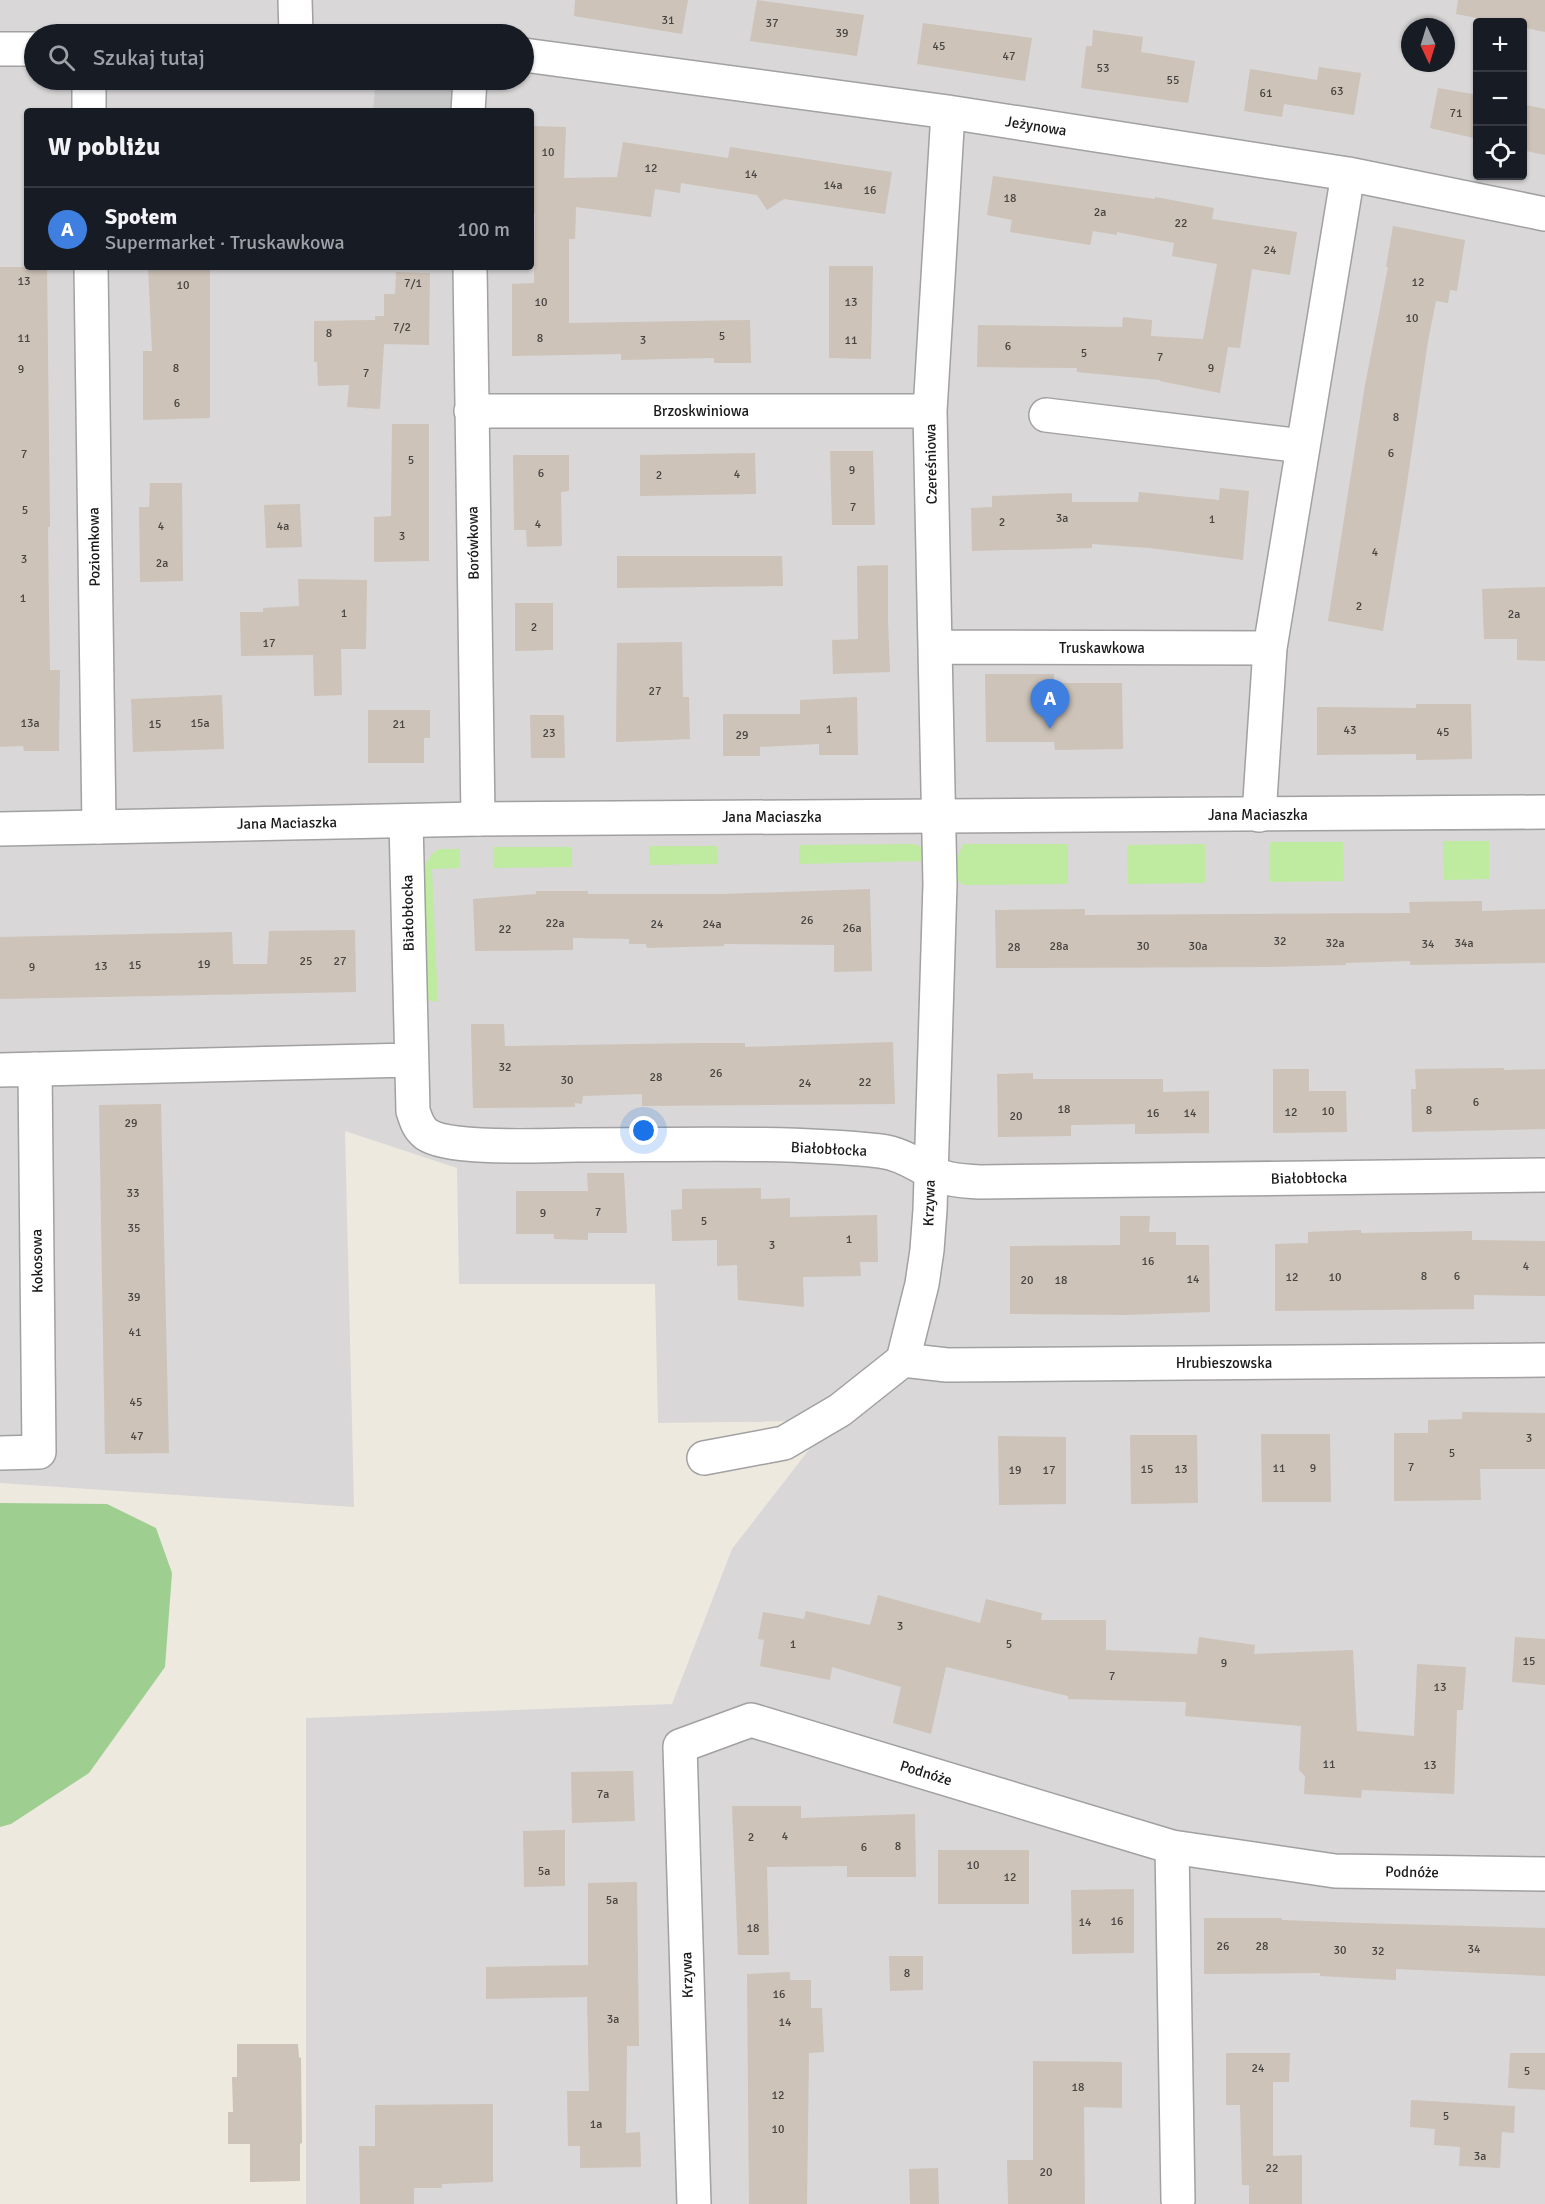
<!DOCTYPE html>
<html lang="pl">
<head>
<meta charset="utf-8">
<style>
  body { margin:0; font-family:Signika,sans-serif; background:#20242c; color:#f1f3f6 }
  .controls { position:absolute; right:18px; top:18px; display:grid; overflow:hidden; border-radius:6px; box-shadow:0 2px 4px #0004 }
  .controls button { width:54px; height:54px; display:grid; place-items:center; padding:0; border:0; border-bottom:2px solid #363941; background:#171b24; color:#f1f3f6; font:30px sans-serif }
  .compass { position:absolute; left:1401px; top:18px; width:54px; height:54px; border-radius:50%; background:#171b24; box-shadow:0 2px 4px #0004; rotate:176deg }
  .you { position:absolute; left:644px; top:1131px; width:21px; height:21px; margin:-15px; border:4px solid #fff; border-radius:50%; background:#1a73e8; box-shadow:0 0 0 9px #1a73e833 }
  .badge { display:grid; place-items:center; width:39px; height:39px; border-radius:50%; background:#db2777; color:#fff; font-size:20px; font-weight:700 }
  .pin { position:absolute; translate:-50% -50px; filter:drop-shadow(0 2px 3px #0008) }
  .pin::after { content:''; position:absolute; top:32px; width:21px; height:18px; background:inherit; clip-path:polygon(0 0,100% 0,50% 100%) }
  .list { margin:0; padding:0; list-style:none }
  h2 { display:flex; justify-content:space-between; align-items:center; height:78px; margin:0; padding:0 24px; font-size:26px }
  h2 small { font-size:20px; font-weight:400; color:#9ea1a6 }
  .list li { display:grid; grid-template-columns:39px 1fr auto; gap:18px; align-items:center; box-sizing:border-box; height:84px; padding:0 24px; border-top:2px solid #363941 }
  .list b { display:block; font-size:22px; white-space:nowrap }
  .list p { margin:0; font-size:20px; white-space:nowrap; color:#9ea1a6 }
  .list em { font-size:20px; font-style:normal; color:#9ea1a6 }
  .icon { flex:none; width:33px; height:33px; fill:none; stroke:currentColor; stroke-width:2; stroke-linecap:round; stroke-linejoin:round }
  .map { position:relative; flex:none; width:1545px; height:2204px; overflow:hidden }
  .search { position:absolute; background:#171b24; box-shadow:0 2px 4px #0004; left:24px; top:24px; width:510px; height:66px; display:flex; align-items:center; gap:15px; box-sizing:border-box; padding:0 21px; border-radius:33px; color:#9ea1a6; font-size:22px }
  .panel { position:absolute; background:#171b24; box-shadow:0 2px 4px #0004; left:24px; top:108px; width:510px; height:162px; border-radius:6px }
  .map>svg:first-child { display:block }
</style>
</head>
<body>
<div class="map">
<svg width="1545" height="2204" viewBox="0 0 1545 2204">
  <rect width="100%" height="100%" fill="#ede9df"/>
  <!-- residential -->
  <path fill="#d9d7d7" fill-rule="evenodd" d="M0,0h1545v2204h-1239v-486l366,-14 60,-155 107,-138 -49,10 -132,2 -3,-139h-196l-2,-116 -112,-37 9,376 -354,-24zM1478,22h44v154h-44zM1410,27h36v36h-36zM34,34h490v46h-490zM27,111h504v156h-504z"/>
  <!-- religious -->
  <path fill="#c8c8c8" d="M376,80h79v31h-82z"/>
  <!-- grass -->
  <path fill="#bfeba0" d="M1443,841h46v38l-45,1z
    M1270,842h73l1,39 -74,1z
    M913,844l7,2 6,15 -127,3v-19z
    M963,844h105v40l-105,1 -6,-5 -1,-20z
    M1205,844v39l-77,1 -1,-39z
    M649,846h68l1,18 -68,1z
    M494,847h78v20l-78,1z
    M439,849h21l-1,19 -27,1 6,133 -16,-3 -1,-129 12,-17z"/>
  <!-- forest -->
  <path fill="#9ecf91" d="M0,1503l107,1 49,24 16,45 -7,94 -76,106 -78,51 -11,3z"/>
  <!-- building -->
  <path fill="#cdc3b8" d="M575,0h113l-6,34 -108,-18z
    M757,0l107,15 -7,41 -107,-15z
    M1458,0h87v32l-23,-5v-5h-23l-43,-8z
    M923,23l109,15 -7,43 -108,-17z
    M1093,30l50,7 -2,15 54,9 -7,42 -107,-15 5,-42h6z
    M1319,67l42,6 -7,42 -70,-11 -2,13 -38,-6 6,-42 67,11z
    M1438,88l40,7v44l-48,-11z
    M1522,104l23,5v46l-23,-5z
    M531,126l35,1 -2,51 53,-1 6,-35 105,16 2,-11 162,25 -7,42 -101,-15 -17,11 -10,-15 -76,-12 -1,10 -25,-4 -4,28 -75,-10 -1,32h-6v84l181,-3 1,43h-37v-5l-93,2v-6l-109,2v-72l22,-1 1,-70h-4z
    M993,176l162,23v-2l59,11 -2,11 85,13 -7,43 -38,-6 -12,79 -12,-1 -8,46 -60,-12v-1l-83,-8v-4l-100,-1 1,-42 144,2 1,-10 29,3 -1,16 52,3 14,-75 -45,-8 2,-13 -57,-11v3l-24,-4 -3,14 -80,-13 2,-12 -25,-5z
    M1393,226l72,14 -8,51 -7,-1 -2,13 -12,-2 -8,40 -23,156 -22,134 -55,-10 37,-236 23,-118h-2z
    M829,266h44l-2,93 -42,-1z
    M0,267h47l3,260h-2l1,85 1,58h10l-1,81h-35l-1,-5 -23,1z
    M148,267h62v151l-67,2v-69h9z
    M396,272l34,1 -1,72 -45,-1 -4,65 -33,-2 2,-22 -31,1 -1,-24h-3v-41l61,-1v-4h9v-22h11z
    M392,424h37v137l-55,1v-45l17,-1z
    M830,451h43l2,74h-43z
    M755,453l1,41 -116,2v-41z
    M513,455h56v36l-8,1 1,54 -35,1 -1,-17h-12z
    M150,483h32l1,98 -43,1 -1,-75h10z
    M1220,488l29,3 -6,69 -93,-12 -58,-4v4l-120,3 -1,-43 21,-1v-11l80,-3v9h66l1,-10 80,8z
    M300,504l2,43 -36,1 -2,-43z
    M617,556h165l1,30 -166,2z
    M888,565v55l2,52 -57,2 -1,-34 26,-1 -1,-73z
    M298,579l69,1 -1,69h-25l1,46 -28,1 -1,-41 -72,1 -1,-44h23v-4l36,-2z
    M1545,587v74l-28,-1v-21h-33l-2,-50z
    M515,603h38v47l-38,1z
    M682,642l1,55h6l1,42 -74,3 1,-99z
    M985,674h69v9h68l1,66 -68,1 -1,-8h-68z
    M222,695l2,54 -91,3 -2,-53z
    M857,697l1,58h-39v-11l-59,3v9h-37v-42h77v-14z
    M1416,704h55l1,55 -56,1v-6l-99,1v-48l99,1z
    M368,710h62v28h-6v25h-56z
    M530,715h34l1,43h-34z
    M870,889l2,82 -38,1v-27l-110,-1v2l-77,2 -1,-4h-17v-5l-56,-1v12l-98,1 -2,-52 63,-5v-3h52v3h135z
    M1482,901v10l63,-2v54l-135,2v-4l-64,2v2l-75,2 -275,1 -1,-58 90,-1v6l325,-2 -1,-11z
    M355,930l1,62 -356,7v-62l232,-5 1,32h34l2,-33z
    M471,1024h33l1,22 195,-3h45v4l148,-5 2,62 -253,2v-12l-59,2 -1,8 -7,-1v4l-102,1z
    M1504,1068v2l41,-1v60l-133,3 -1,-43h5l-1,-20z
    M1273,1069h36v22h37l1,41 -74,1z
    M1033,1073v6h130v13l46,-1v42l-74,1v-10l-64,1v11l-73,1 -1,-63z
    M161,1104l8,349 -64,1 -6,-349z
    M587,1173h37l3,60h-39v7l-34,-1v-5h-38v-43h72z
    M761,1188v11l29,-1v19l87,-2 1,47h-18l1,14 -58,1 1,30 -66,-7 -1,-35 -20,1v-26l-45,1 -1,-31 11,-1v-20z
    M1120,1216h30l-1,16h27v13h33l1,67 -84,3 -116,-1v-68l110,-1z
    M1361,1230v3l111,-2v9l73,1v55l-71,-1v14l-199,2v-67l33,-1v-11z
    M1462,1412l83,1v56h-65l1,31 -87,1v-68h34v-13l34,-1z
    M1261,1434h69l1,68h-69z
    M1130,1435h67l1,68 -67,1z
    M998,1436l68,1v67l-67,1z
    M878,1595l102,28 6,-24 56,14 -1,7h65v30l91,4 2,-17 56,8 -1,9 99,-4 4,81 57,5 3,-72 49,3 -3,43h-6l-3,84 -92,-4 -1,8 -57,-4 1,-18 -6,-6 2,-44 -116,-10 1,-14 -118,-3v-3l-122,-29 -15,67 -38,-11 8,-36 -69,-20 -2,13 -70,-14 4,-26 -6,-1 5,-27 41,7 2,-8 64,14z
    M1515,1637l30,2v46l-33,-3z
    M633,1771l2,50 -63,2 -1,-51z
    M732,1806h69v12l114,-4 1,63h-69v-11l-80,1 2,88h-31z
    M565,1830v56l-41,1 -1,-56z
    M938,1850h91v54h-91z
    M637,1882l2,164h-12l-1,87 14,-1 1,35 -61,1v-22h-12l-1,-55h22l-2,-94 -101,2v-32l102,-2v-82z
    M1134,1889v64l-62,1 -1,-64z
    M1204,1918h78v2l78,3 185,5v48l-149,-7v11l-76,-4v-3l-116,1z
    M889,1956h34v34l-33,1z
    M790,1972v8h21v28h11l2,44 -15,1 -2,151h-58l-2,-230z
    M237,2044h61l1,13 2,1 1,85 -2,1v37l-50,1v-38h-22v-32h5l-1,-35h5z
    M1226,2053h64l-1,29h-16v74l29,-1v49h-53v-19h-7l-2,-80h-14z
    M1510,2053h35v37l-37,-2z
    M1033,2061l89,1v46l-38,-1 1,97h-77l-1,-44h26z
    M1411,2100l104,6 -1,27 -12,-1 -2,36 -41,-2 1,-19 -26,-2 1,-16 -25,-2z
    M493,2104v78l-51,2v4h-28v16h-54l-1,-58h16v-41z
    M938,2168l1,36h-29l-1,-35z"/>
  <g fill="none" stroke-linecap="round" stroke-linejoin="round">
    <!-- minor casing -->
    <g stroke="#a1a1a1" stroke-width="36">
      <path id="minor" d="M295,0l1,34
        M0,49h34
        M524,55l424,57 400,62 197,40
        M89,80v31
        M468,111l2,-31
        M91,267l8,560
        M470,267l8,552
        M471,411h459
        M1046,415l257,31
        M935,647l335,1
        M1259,815l11,-167 78,-474
        M406,821l7,290c3,9 5,17 13,23 24,17 120,11 153,11 98,0 204,-4 301,6 25,3 41,18 63,26 12,4 24,4 36,5l566,-7
        M0,1070l410,-10
        M903,1360l44,5 598,-5
        M0,1453l39,-1 -4,-383
        M704,1458l80,-15 56,-33 63,-50 19,-76 5,-34 3,-40 10,-326 -10,-473 18,-299
        M1172,1847l6,353
        M694,2204l-14,-458 71,-26 421,127 163,24 210,3"/>
    </g>
    <!-- tertiary casing -->
    <g stroke="#a1a1a1" stroke-width="36">
      <path id="tertiary" d="M0,829l478,-10 1067,-7"/>
    </g>
    <!-- minor -->
    <use href="#minor" stroke="#fff" stroke-width="33"/>
    <!-- tertiary -->
    <use href="#tertiary" stroke="#fff" stroke-width="33"/>
  </g>
  <g text-anchor="middle" dominant-baseline="central" stroke-width="4.5" stroke-linejoin="round" paint-order="stroke">
    <!-- number labels -->
    <g font-size="12" fill="#474442">
      <text x="668" y="20">31</text>
      <text x="772" y="23">37</text>
      <text x="842" y="33">39</text>
      <text x="939" y="46">45</text>
      <text x="1009" y="56">47</text>
      <text x="1103" y="68">53</text>
      <text x="1173" y="80">55</text>
      <text x="1337" y="91">63</text>
      <text x="1266" y="93">61</text>
      <text x="1456" y="113">71</text>
      <text x="548" y="152">10</text>
      <text x="651" y="168">12</text>
      <text x="751" y="174">14</text>
      <text x="833" y="185">14a</text>
      <text x="870" y="190">16</text>
      <text x="1010" y="198">18</text>
      <text x="1100" y="212">2a</text>
      <text x="1181" y="223">22</text>
      <text x="1270" y="250">24</text>
      <text x="24" y="281">13</text>
      <text x="1418" y="282">12</text>
      <text x="413" y="283">7/1</text>
      <text x="183" y="285">10</text>
      <text x="541" y="302">10</text>
      <text x="851" y="302">13</text>
      <text x="1412" y="318">10</text>
      <text x="402" y="327">7/2</text>
      <text x="329" y="333">8</text>
      <text x="722" y="336">5</text>
      <text x="24" y="338">11</text>
      <text x="540" y="338">8</text>
      <text x="643" y="340">3</text>
      <text x="851" y="340">11</text>
      <text x="1008" y="346">6</text>
      <text x="1084" y="353">5</text>
      <text x="1160" y="357">7</text>
      <text x="176" y="368">8</text>
      <text x="1211" y="368">9</text>
      <text x="21" y="369">9</text>
      <text x="366" y="373">7</text>
      <text x="177" y="403">6</text>
      <text x="1396" y="417">8</text>
      <text x="1391" y="453">6</text>
      <text x="24" y="454">7</text>
      <text x="411" y="460">5</text>
      <text x="852" y="470">9</text>
      <text x="541" y="473">6</text>
      <text x="737" y="474">4</text>
      <text x="659" y="475">2</text>
      <text x="853" y="507">7</text>
      <text x="25" y="510">5</text>
      <text x="1062" y="518">3a</text>
      <text x="1212" y="519">1</text>
      <text x="1002" y="522">2</text>
      <text x="538" y="524">4</text>
      <text x="161" y="526">4</text>
      <text x="283" y="526">4a</text>
      <text x="402" y="536">3</text>
      <text x="1375" y="552">4</text>
      <text x="24" y="559">3</text>
      <text x="162" y="563">2a</text>
      <text x="23" y="598">1</text>
      <text x="1359" y="606">2</text>
      <text x="344" y="613">1</text>
      <text x="1514" y="614">2a</text>
      <text x="534" y="627">2</text>
      <text x="269" y="643">17</text>
      <text x="655" y="691">27</text>
      <text x="30" y="723">13a</text>
      <text x="200" y="723">15a</text>
      <text x="155" y="724">15</text>
      <text x="399" y="724">21</text>
      <text x="829" y="729">1</text>
      <text x="1350" y="730">43</text>
      <text x="1443" y="732">45</text>
      <text x="549" y="733">23</text>
      <text x="742" y="735">29</text>
      <text x="807" y="920">26</text>
      <text x="555" y="923">22a</text>
      <text x="657" y="924">24</text>
      <text x="712" y="924">24a</text>
      <text x="852" y="928">26a</text>
      <text x="505" y="929">22</text>
      <text x="1280" y="941">32</text>
      <text x="1335" y="943">32a</text>
      <text x="1464" y="943">34a</text>
      <text x="1428" y="944">34</text>
      <text x="1059" y="946">28a</text>
      <text x="1143" y="946">30</text>
      <text x="1198" y="946">30a</text>
      <text x="1014" y="947">28</text>
      <text x="306" y="961">25</text>
      <text x="340" y="961">27</text>
      <text x="204" y="964">19</text>
      <text x="135" y="965">15</text>
      <text x="101" y="966">13</text>
      <text x="32" y="967">9</text>
      <text x="505" y="1067">32</text>
      <text x="716" y="1073">26</text>
      <text x="656" y="1077">28</text>
      <text x="567" y="1080">30</text>
      <text x="865" y="1082">22</text>
      <text x="805" y="1083">24</text>
      <text x="1476" y="1102">6</text>
      <text x="1064" y="1109">18</text>
      <text x="1429" y="1110">8</text>
      <text x="1328" y="1111">10</text>
      <text x="1291" y="1112">12</text>
      <text x="1153" y="1113">16</text>
      <text x="1190" y="1113">14</text>
      <text x="1016" y="1116">20</text>
      <text x="131" y="1123">29</text>
      <text x="133" y="1193">33</text>
      <text x="598" y="1212">7</text>
      <text x="543" y="1213">9</text>
      <text x="704" y="1221">5</text>
      <text x="134" y="1228">35</text>
      <text x="849" y="1239">1</text>
      <text x="772" y="1245">3</text>
      <text x="1148" y="1261">16</text>
      <text x="1526" y="1266">4</text>
      <text x="1424" y="1276">8</text>
      <text x="1457" y="1276">6</text>
      <text x="1292" y="1277">12</text>
      <text x="1335" y="1277">10</text>
      <text x="1193" y="1279">14</text>
      <text x="1027" y="1280">20</text>
      <text x="1061" y="1280">18</text>
      <text x="134" y="1297">39</text>
      <text x="135" y="1332">41</text>
      <text x="136" y="1402">45</text>
      <text x="137" y="1436">47</text>
      <text x="1529" y="1438">3</text>
      <text x="1452" y="1453">5</text>
      <text x="1411" y="1467">7</text>
      <text x="1279" y="1468">11</text>
      <text x="1313" y="1468">9</text>
      <text x="1147" y="1469">15</text>
      <text x="1181" y="1469">13</text>
      <text x="1015" y="1470">19</text>
      <text x="1049" y="1470">17</text>
      <text x="900" y="1626">3</text>
      <text x="793" y="1644">1</text>
      <text x="1009" y="1644">5</text>
      <text x="1529" y="1661">15</text>
      <text x="1224" y="1663">9</text>
      <text x="1112" y="1676">7</text>
      <text x="1440" y="1687">13</text>
      <text x="1329" y="1764">11</text>
      <text x="1430" y="1765">13</text>
      <text x="603" y="1794">7a</text>
      <text x="785" y="1836">4</text>
      <text x="751" y="1837">2</text>
      <text x="898" y="1846">8</text>
      <text x="864" y="1847">6</text>
      <text x="973" y="1865">10</text>
      <text x="544" y="1871">5a</text>
      <text x="1010" y="1877">12</text>
      <text x="612" y="1900">5a</text>
      <text x="1117" y="1921">16</text>
      <text x="1085" y="1922">14</text>
      <text x="753" y="1928">18</text>
      <text x="1223" y="1946">26</text>
      <text x="1262" y="1946">28</text>
      <text x="1474" y="1949">34</text>
      <text x="1340" y="1950">30</text>
      <text x="1378" y="1951">32</text>
      <text x="907" y="1973">8</text>
      <text x="779" y="1994">16</text>
      <text x="613" y="2019">3a</text>
      <text x="785" y="2022">14</text>
      <text x="1258" y="2068">24</text>
      <text x="1527" y="2071">5</text>
      <text x="1078" y="2087">18</text>
      <text x="778" y="2095">12</text>
      <text x="1446" y="2116">5</text>
      <text x="596" y="2124">1a</text>
      <text x="778" y="2129">10</text>
      <text x="1480" y="2156">3a</text>
      <text x="1272" y="2168">22</text>
      <text x="1046" y="2172">20</text>
    </g>
    <!-- street labels -->
    <g font-size="15" fill="#1a1a1a" stroke="#fff">
      <text transform="translate(1036 126) rotate(9)">Jeżynowa</text>
      <text x="701" y="411">Brzoskwiniowa</text>
      <text transform="translate(931 464) rotate(-91)">Czereśniowa</text>
      <text transform="translate(473 543) rotate(-91)">Borówkowa</text>
      <text transform="translate(94 547) rotate(-91)">Poziomkowa</text>
      <text x="1102" y="648">Truskawkowa</text>
      <text x="1258" y="815">Jana Maciaszka</text>
      <text x="772" y="817">Jana Maciaszka</text>
      <text transform="translate(287 823) rotate(-1)">Jana Maciaszka</text>
      <text transform="translate(408 913) rotate(-91)">Białobłocka</text>
      <text transform="translate(829 1149) rotate(3)">Białobłocka</text>
      <text transform="translate(1309 1178) rotate(-1)">Białobłocka</text>
      <text transform="translate(929 1203) rotate(-88)">Krzywa</text>
      <text transform="translate(37 1261) rotate(-91)">Kokosowa</text>
      <text x="1224" y="1363">Hrubieszowska</text>
      <text transform="translate(926 1773) rotate(17)">Podnóże</text>
      <text transform="translate(1412 1872) rotate(1)">Podnóże</text>
      <text transform="translate(687 1975) rotate(-92)">Krzywa</text>
    </g>
  </g>
</svg>
<div class="controls">
<button>+</button>
<button>−</button>
<button><svg class="icon" aria-label="locate" viewBox="0 0 24 24"><circle cx="12" cy="12" r="6"/><path d="M12 2v4M12 18v4M2 12h4M18 12h4"/></svg></button>
</div>
<svg class="compass" viewBox="-18 -18 36 36"><path d="M0-13l5 13h-10z" fill="#e53935"/><path d="M0 13l5-13h-10z" fill="#9ea1a6"/></svg>
<div class="you"></div>
<div class="pin badge" style="left:1050px;top:729px;background:#3f7fe0">A</div>
<div class="search"><svg class="icon" aria-label="search" viewBox="0 0 24 24"><circle cx="10" cy="10" r="6"/><path d="M15 15l6 6"/></svg>Szukaj tutaj</div>
<section class="panel">
<h2>W pobliżu<small></small></h2>
<ul class="list">
<li><span class="badge" style="background:#3f7fe0">A</span><div><b>Społem</b><p>Supermarket · Truskawkowa</p></div><em>100 m</em></li>
</ul>
</section>
</div>
</body>
</html>
